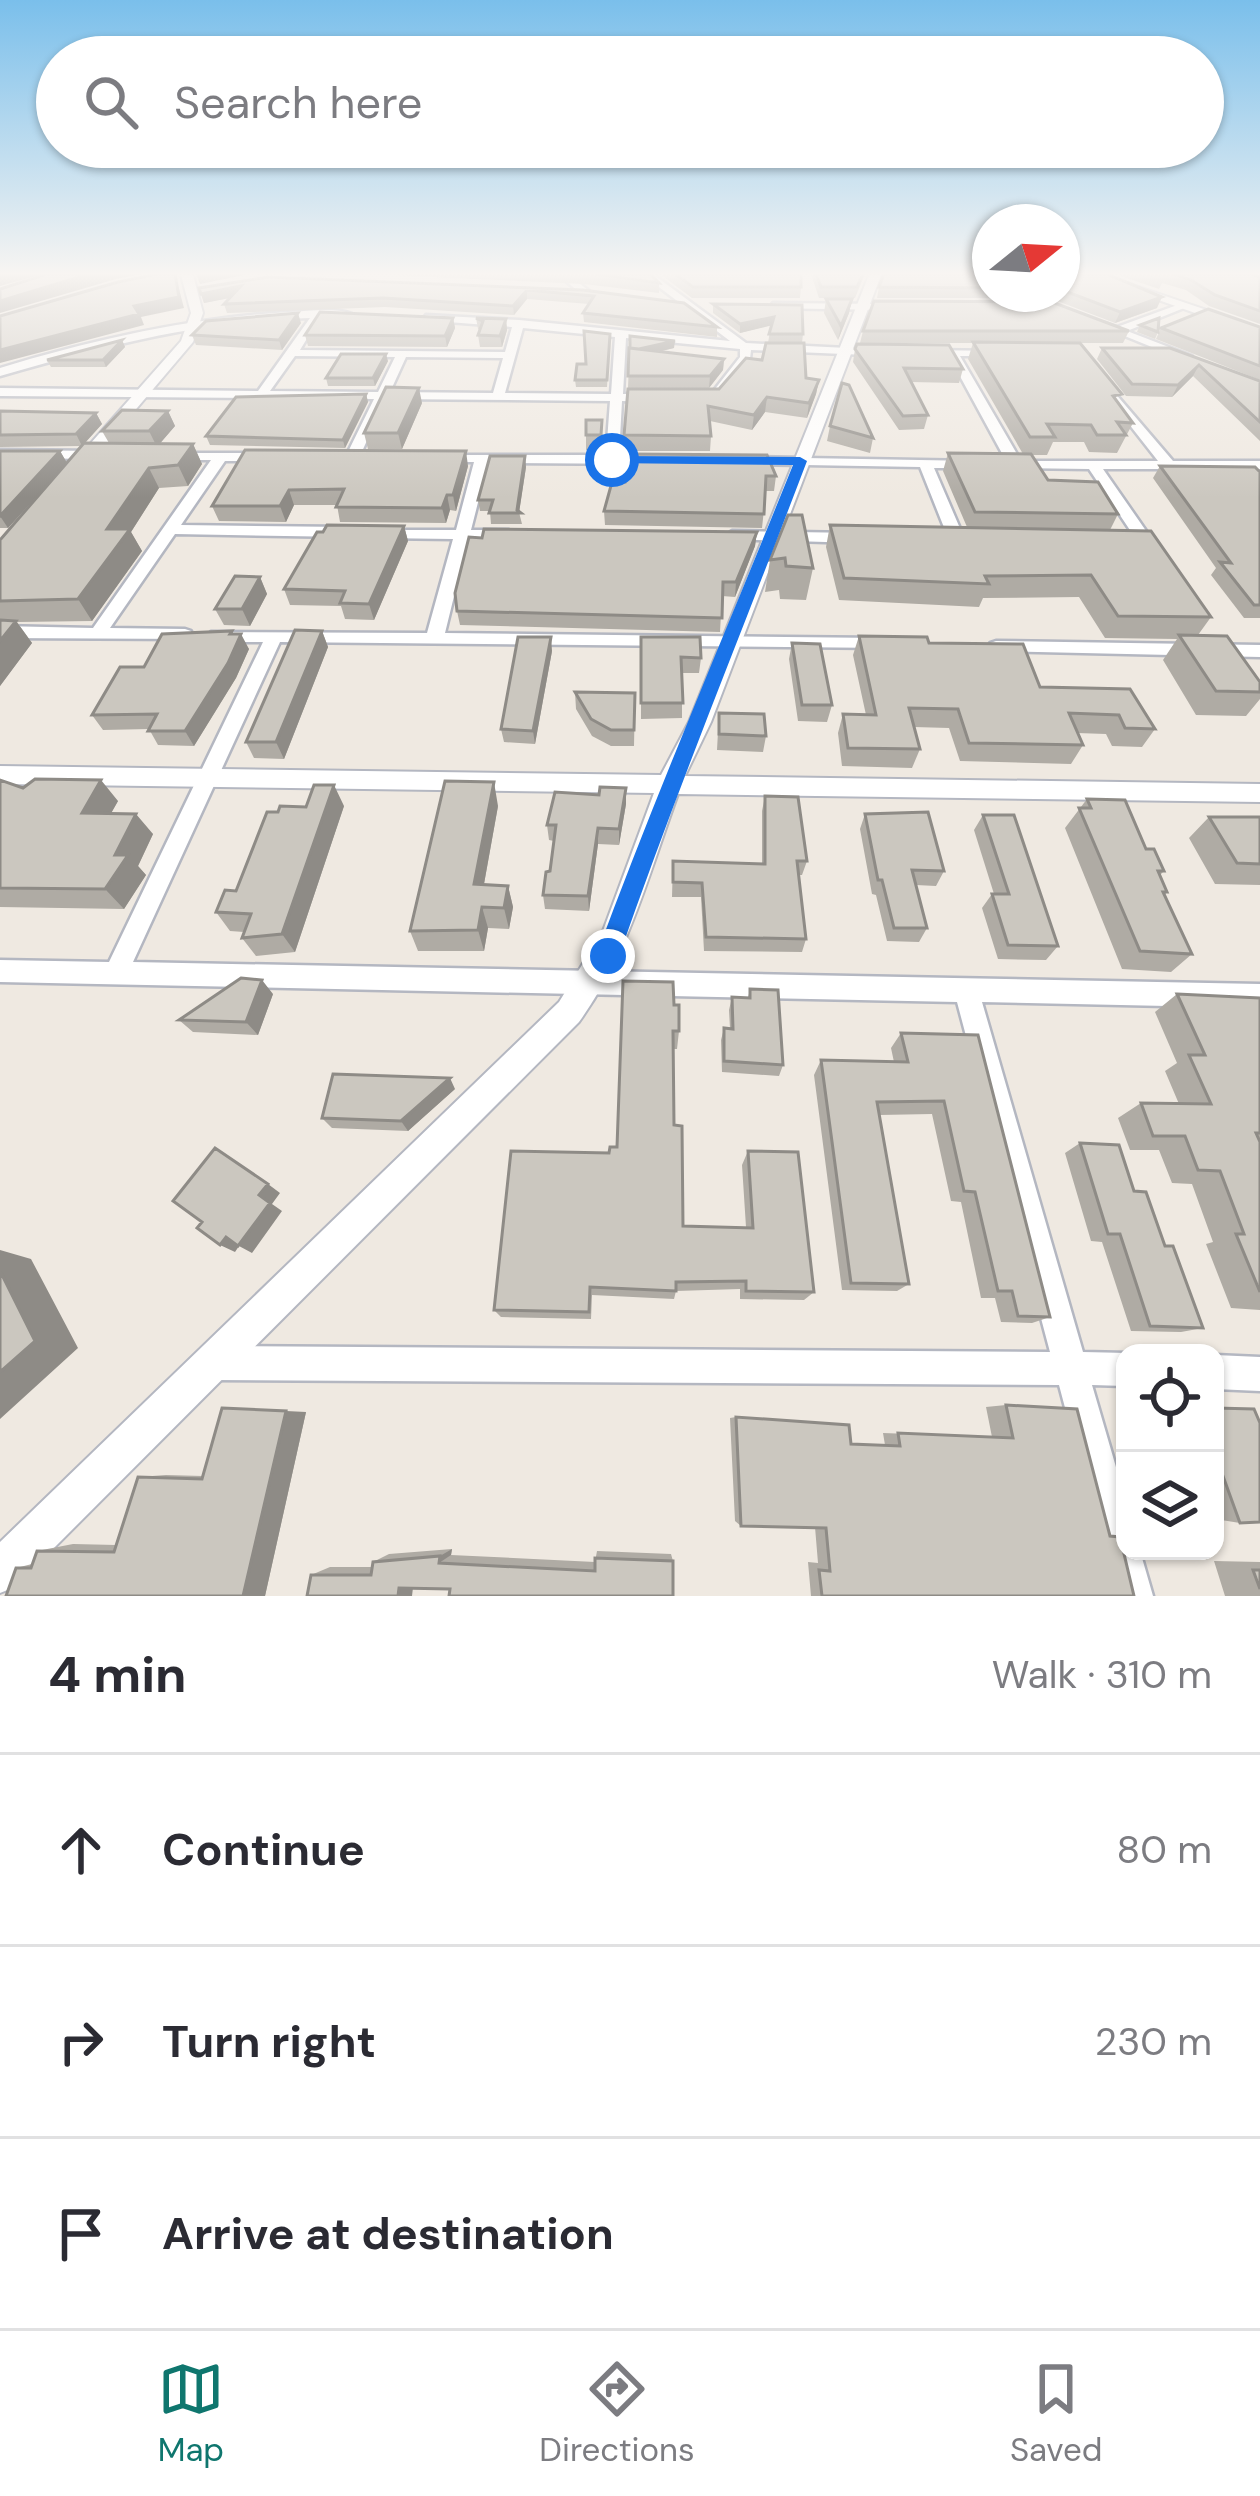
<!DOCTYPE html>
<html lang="en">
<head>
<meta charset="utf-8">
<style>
  body { margin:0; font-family:"DM Sans",sans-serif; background:#f2f2f3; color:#2b2b33 }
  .controls { position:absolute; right:36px; bottom:36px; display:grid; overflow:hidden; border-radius:24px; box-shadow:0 3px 9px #0004 }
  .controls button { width:108px; height:108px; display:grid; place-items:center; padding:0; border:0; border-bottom:3px solid #e1e1e2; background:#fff; color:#2b2b33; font:60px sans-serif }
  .compass { position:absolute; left:972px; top:204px; width:108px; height:108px; border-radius:50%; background:#fff; box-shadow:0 3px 9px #0004; rotate:72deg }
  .stop { position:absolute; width:36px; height:36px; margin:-27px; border:9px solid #1a73e8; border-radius:50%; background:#fff }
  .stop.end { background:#1a73e8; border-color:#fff; box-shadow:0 3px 12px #0008 }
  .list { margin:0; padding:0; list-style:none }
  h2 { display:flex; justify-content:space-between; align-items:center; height:156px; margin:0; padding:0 48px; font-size:51px }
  h2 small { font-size:39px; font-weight:400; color:#7c7c81 }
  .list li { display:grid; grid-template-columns:78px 1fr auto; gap:36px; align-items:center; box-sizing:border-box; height:192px; padding:0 48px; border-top:3px solid #e1e1e2 }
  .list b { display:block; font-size:45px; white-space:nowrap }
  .list em { font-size:39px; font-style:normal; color:#7c7c81 }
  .icon { flex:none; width:66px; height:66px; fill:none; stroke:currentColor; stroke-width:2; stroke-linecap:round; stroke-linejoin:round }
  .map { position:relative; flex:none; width:1260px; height:1596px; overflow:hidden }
  .search { position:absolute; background:#fff; box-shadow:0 3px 9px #0004; left:36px; right:36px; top:36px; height:132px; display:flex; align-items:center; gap:30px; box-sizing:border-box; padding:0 42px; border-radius:66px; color:#7c7c81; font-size:45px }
  .sheet { height:732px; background:#fff }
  nav { display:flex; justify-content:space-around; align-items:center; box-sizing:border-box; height:168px; border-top:3px solid #e1e1e2; background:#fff; font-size:33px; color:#7c7c81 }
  nav a { display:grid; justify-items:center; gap:6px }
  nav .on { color:#0f766e }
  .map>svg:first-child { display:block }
</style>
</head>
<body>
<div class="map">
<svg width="1260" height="1596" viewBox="0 0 1260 1596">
  <rect width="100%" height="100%" fill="#efe9e1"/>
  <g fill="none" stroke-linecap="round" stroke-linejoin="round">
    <!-- minor casing -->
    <g stroke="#b4b7c1" stroke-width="5">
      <path id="minor" d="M559,275h10l20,16 -9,2z
        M643,275h11l92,68 121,6 6,3 -6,3 -116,-5 -1,9 -33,39 -6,-4 29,-37v-8l-114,-11 -3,56h34l6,4 -6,4 -35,-1 -3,55h34l7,4 -7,4 -165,-1 -17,67h38l8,5 -8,5 -41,-1 -23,94 436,5 6,2v8l-607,-6 -147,320 1127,22v24l-278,-6 101,350 44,1 -2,33 -33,-1 33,113v53h15l13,45h-38l-56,-211 -845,-5 -12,-5 -5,-12 5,-12 12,-5 836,6 -93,-350 -957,-20v-22l109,2 154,-320h-46l-6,-2v-8l216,1 26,-94 -75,-1 -5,-2v-6h83l18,-68h-35l-5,-1v-6h172l4,-54 -224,-2 -27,59 -7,4 -7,-4 29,-59 -374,-3v-8l258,3 52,-73c-107,2 -208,29 -310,58v-8c95,-29 190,-50 289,-56 21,-1 45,-5 63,2l-32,3 -20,33 205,2 7,-25 -90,-7 4,-5 93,5 211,21zM523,328l92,9 -4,57 -106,-1zM295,356l100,1 -17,35 -108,-1zM406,357l97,1 -10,35 -103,-1z
        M1014,294h14l41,17 -9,2z
        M773,303l113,1 5,3 -5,3 -117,-2z
        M1180,304l9,2 -62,25 65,25v4h-8l-84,-34 5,-3 12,4z
        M924,350l79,1 2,2 -6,3h-39l61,105h137l-62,-79 6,-4 71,83h87v8h-157l57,82 -2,3h-12l-57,-85 -79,-1 -61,-112 -27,-4z
        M0,450l101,1 7,4 -7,4 -101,-1z
        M170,453h99l7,4 -7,4h-44l-44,64 166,2 8,5 -8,5 -172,-3 -65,94 75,1 6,2v8l-191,-1v-12l93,2 118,-168h-36l-5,-1z
        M745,457l231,4v6l-5,1h-37l31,72 -8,5 -8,-5 -29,-73 -180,-3v-6z
        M732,531l125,2 8,5 -8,5 -130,-4 -3,-3z
        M996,641l264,4v12l-270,-6v-8z
        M1215,1355l45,2v34l-45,-2z"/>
    </g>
    <!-- tertiary casing -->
    <g stroke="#b4b7c1" stroke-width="4">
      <path id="tertiary" d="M181,275h12l10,38 -10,29 -106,125h-12v-6l106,-120 10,-28z
        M869,275h12l-170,447 -26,54 575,8v18l-582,-8c-29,79 -49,159 -99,228l-564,565 -15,6v-51l559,-540 44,-71 51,-138 -654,-9v-18l661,9 28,-53z
        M1088,275h15l157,53v8z"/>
    </g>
    <!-- minor -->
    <use href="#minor" fill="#fff" fill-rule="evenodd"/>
    <!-- tertiary -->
    <use href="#tertiary" fill="#fff" fill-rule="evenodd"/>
  </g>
  <!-- wall -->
  <path fill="#afaba4" d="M367,274h283l9,9v10l-75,-9z
    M660,274h141v13l-1,11h-108z
    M811,274h54l-10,24h-36z
    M1062,274l95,34 -42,15 -76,-29h23z
    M1115,274h136l9,3v47l-51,-18 -23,-16 -24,-7 -3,6z
    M990,279v15h48l-7,4h-154l2,-11z
    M199,288l384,2 134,37v10l-133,-15 -1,-9 6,-9 -62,-5 -13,16 -129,-8 -158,6 -3,-9 6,-6 -26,5z
    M826,299h26l-3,14 -11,27 -14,-27z
    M713,304l90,30 -1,9h-34l3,-18 -31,8 -27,-20z
    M453,318l2,10 -8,19 -139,-1 -3,-11z
    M476,318l30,1 1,11 -5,17h-22l-2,-12 2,-5 -2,-1z
    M301,323l-19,27 -86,-5 -4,-10z
    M1140,325l18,7 -3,7 -18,-7z
    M1260,327v53l-104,-41 5,-11z
    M863,331h266l-6,12h-42l37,59 15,21 -16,30 -28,-1 -5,-10h-31l-6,13h-15l16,25 70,34 -8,16 101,87 -13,18 62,47v17l-14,17 -50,-1 -33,-55 14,-21 -72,-1 -26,-41 -96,1 -4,9 -140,-7 -13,-53 4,-22 137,2 -24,-56 5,-18 75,1 -55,-95 5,-16h-113z
    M610,334l-3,53h-31l-1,-7z
    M630,336l44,12 -14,3 64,8 -1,11 -14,18h-81z
    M122,340l3,7 -19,20h-55l-4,-7z
    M1102,348h68l90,33v60l-67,-65 -21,21 -46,-1 -29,-37z
    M855,349l108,20 -4,14 -48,-1 17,33 -4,14 -25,1 -46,-68z
    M388,361l-13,25h-47l-2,-8z
    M806,378l13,2 -3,14 -9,24 -42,-6 -13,18 -42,-9 1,15 -1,15h-86v-16l95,-46z
    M366,394l2,8 -23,46 -135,-3 -4,-9z
    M422,403l-20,46h-34l-4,-16z
    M0,411l96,2 6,11 -17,19h24l-7,-12 66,-20 7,15 -15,17 33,1 9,20 -14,22 -29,2 -28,44 11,19 -50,70 -75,1 15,21 -32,43v-146l59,-68 -51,56h-8v-77h60l7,12 14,-17 -81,1z
    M586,420l17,15 -1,15h-16z
    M830,426l43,12 -3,15 -43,-12z
    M245,450l223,16 -12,45 -6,-1 -4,13 -106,-1 -3,-17h-43l-8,17 -67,-1 -7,-15z
    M1160,466l100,6v146h-16l-33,-43 5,-7 -63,-90z
    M526,467l-7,45 3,12h-31l-1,-13h-10l-2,-11z
    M776,476l-2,15h-8l-4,37 -157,-3 -1,-14 8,-29z
    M788,515l25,53 -7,32 -26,-1 -1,-9 -14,2 5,-32z
    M404,526l4,15 -34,79 -29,-1 -4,-13 -51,-1 -6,-16z
    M757,532l-2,14 -20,51 -13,-1 -2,36 -260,-7 -3,-14z
    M260,577l7,17 -17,32 -26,-1 -9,-16z
    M322,631l6,16 -44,112 -30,-1 -8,-16z
    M233,634l16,15 -13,29 -42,68 -36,-1 -9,-16 -46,1 -11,-15 52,-48z
    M859,636l70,7 111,44 115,42 -13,18 -30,-1 -6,-12 -29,-1 6,12 -12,19 -111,-3 -11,-33 -35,-1 6,22 -8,19 -70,-2 -4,-33 5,-19 23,1 -13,-60z
    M641,637l60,21 -2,15h-17v45l-41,1z
    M792,643l40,62 -5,17 -29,-1 -9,-62z
    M552,651l-17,93 -31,-2 -3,-13z
    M575,692l60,1 -1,53h-23l-19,-10 -16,-27z
    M719,713l47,23 -3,16 -46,-2z
    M0,780l23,8 95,13 -7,12 42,21 -15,32 8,9 -22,34 -124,-2z
    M626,788v16l-7,41 -21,-1 -9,67 -44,-2 -2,-14 7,-24 4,-30 -5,-1 -2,-15 52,-30z
    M765,796l42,65 -5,14h-3l7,64 -4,13 -98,-1 -3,-54h-29l1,-36 89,3v-53z
    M1087,799l59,50 18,22 -4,4 7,17 -3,3 28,59 -21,18 -49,-3 -57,-141z
    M344,806l-49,146 -39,4 -14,-18 2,-6 -14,-1 -14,-19 20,-21 42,-79z
    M498,806l-14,78 24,2 5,21 -4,22 -21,-1 -4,23h-66l-8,-20z
    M865,814l79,57 -8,15 -20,-1 11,43 -8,14 -32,-1 -11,-46 -4,-1 -12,-65z
    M983,815l75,131 -12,14 -48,-1 -16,-51 10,-14h2l-20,-64z
    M1209,817h51v68l-45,-1 -26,-46z
    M750,989l33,76 -4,11 -57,-4 -1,-32 3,-12h6l-1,-18 3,-13 16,1z
    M273,994l-15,41 -65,-3 -14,-12z
    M1177,994l83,4v312l-29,-2 -25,-64 7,-2 -21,-58 -20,-1 -13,-33h-29l-12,-32 23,-15 38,1 -14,-33 12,-8 -22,-51z
    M674,1005l5,26 -2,18h-4l1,76 9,101 63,1 -4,-62 6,-14 66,141 -10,8 -64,-1v-10l-64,2 -2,8 -82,-4 -1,24 -90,-2 -7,-7 115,-157 8,-6z
    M901,1033l77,2 72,282 -18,6 -31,-1 -6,-24h-14l-20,-96 -10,-1 -19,-87 -53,1 30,169 -12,7 -55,-1 -28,-215 7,-15 73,2 -3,-14z
    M455,1089l-47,42 -76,-3 -10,-10z
    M1080,1143l54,48 31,55 38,82 -22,4 -50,-1 -29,-89 -11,-1 -26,-88z
    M1006,1405l104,130 24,61h-323l-3,-34 10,1 -3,-36 -74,-1 -6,-5 -5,-103 6,-1 115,27 34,1 -2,-12 109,4 -6,-30z
    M1215,1408l25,115 -25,-4z
    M306,1412l-41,184h-259l10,-28 16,-4 5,-13 36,-7 43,1 22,-68 28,-2 37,1z
    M452,1549l-1,6 144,7 2,-11 74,3 2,7 -223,28 -37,-1 -102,-13 19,-8h43v-5l16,-8z
    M1214,1561l46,1v34h-35z"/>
  <!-- shaded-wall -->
  <path fill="#8e8b86" d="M0,274h44l-44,12z
    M89,274h54l-27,5 -116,34v-12z
    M175,274l9,34 -43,9 3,8 -144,38v-13l134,-44z
    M196,274h53l-49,10z
    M241,286l3,9 -40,8 -3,-9z
    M527,290v9l-13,16 -1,-9z
    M1162,297l-5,11 -42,15 5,-11z
    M852,299l-3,14 -11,27 3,-14z
    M298,313l3,10 -19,27 -3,-10z
    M774,317l-1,8 -33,8v-9z
    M453,318l2,10 -8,19 -2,-11z
    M506,319l1,11 -5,17 -2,-11z
    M122,340l3,7 -19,20 -3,-7z
    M675,341l-1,7 -45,11v-8z
    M386,354l2,7 -13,25 -2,-8z
    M724,359l-1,11 -14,18 1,-12z
    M1199,365l-6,11 -21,21 6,-12z
    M819,380l-3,14 -9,24 2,-15z
    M419,388l3,15 -20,46 -4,-16z
    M366,394l2,8 -23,46 -2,-8z
    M767,397l-2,15 -13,18 2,-15z
    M168,411l7,15 -18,21 -8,-16z
    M96,413l6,11 -20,22 -6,-12z
    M193,444l9,20 -14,22 -10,-21z
    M60,451l7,12 -59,65 -8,-12z
    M466,451l2,15 -12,45 -3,-16z
    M525,456l1,11 -7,46h-2z
    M149,468l10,20 -28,44 11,19 -50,70 -14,-22 29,-70z
    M289,490l5,15 -8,17 -6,-16z
    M447,495l3,15 -4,13 -4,-15z
    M404,526l4,15 -34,79 -5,-16z
    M757,532l-2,14 -20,51 1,-15z
    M260,577l7,17 -17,32 -8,-17z
    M16,621l16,22 -32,43v-45z
    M232,631l5,12 4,-9 8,15 -13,29 -42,68 -9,-15z
    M322,631l6,16 -44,112 -8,-17z
    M551,637l1,14 -17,93 -2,-13z
    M101,780l17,21 -18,32 -18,-20z
    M494,782l4,24 -18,100 -6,-22z
    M334,785l10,21 -49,146 -13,-18z
    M626,788v16l-7,41v-16z
    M136,814l17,20 -15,32 8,9 -22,34 -19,-20 10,-34z
    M598,828v16l-9,67 -1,-15z
    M508,886l5,21 -4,22 -5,-21z
    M482,907l6,21 -4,23 -6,-21z
    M262,980l11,14 -15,41 -12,-13z
    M450,1078l5,11 -47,42 -7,-10z
    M268,1184l12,9 -8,11 10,7 -30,42 -13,-7 -4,6 -15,-7z
    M0,1250l31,9 47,89 -78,71z
    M286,1411l20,1 -41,184h-22z
    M452,1549l-1,6 -12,8 1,-7z
    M414,1579l-2,17h-14l1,-8z"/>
  <!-- building -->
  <path fill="#cbc7bf" stroke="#8e8b86" stroke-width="3" d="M47,274h42l-89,27v-12z
    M157,274h18l4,23 -45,9 5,8 -139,36v-34l118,-34z
    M596,274h54l9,9z
    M675,274h126v13h-108z
    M816,274h47l-6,13h-36z
    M884,274h97l9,5v9l-111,-1z
    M1062,274h45l55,23 -42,15 -58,-22z
    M1174,274h77l9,3v34l-45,-16 -24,-15z
    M268,277l315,13 101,13 33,24 -134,-14 11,-17 -67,-6 -14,16 -130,-8 -159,6 17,-18 -40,8 -2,-6z
    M826,299h26l-11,27z
    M874,301l178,1 77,29h-266z
    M713,304l89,1 1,29h-34l5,-17 -34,7z
    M1208,309l52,18v39l-99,-38z
    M320,312l133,6 -8,18 -140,-1z
    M298,313l-19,27 -87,-5 14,-14z
    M476,318l30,1 -6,17 -22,-1 5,-14z
    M1159,318l-1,14 -18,-7z
    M584,331l26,3 -3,46h-32l2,-16h9z
    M630,336l45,5 -36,8 -9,-1z
    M122,340l-19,20h-56z
    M973,342l107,1 42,51 -9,2 20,27 -16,-1 9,13h-29l-6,-10 -44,-1 8,13h-25z
    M766,343h38l2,35 13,2 -10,23 -42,-6 -13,18 -46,-9 3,30 -87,-1 4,-46h91l27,-31 16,2z
    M857,344l92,1 14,24 -59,-1 24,47 -25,1 -48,-67z
    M629,348l95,11 -14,17h-82z
    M1102,348h68l90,33v41l-61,-57 -21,20 -46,-1z
    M341,354h45l-13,24h-47z
    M842,383l7,2 24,53 -43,-12z
    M386,387l33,1 -21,45h-34z
    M366,394l-23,46 -137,-4 30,-39z
    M122,410l46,1 -19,20h-47z
    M0,411l96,2 -20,21 -76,1z
    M586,420h16l-1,15h-15z
    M84,443l109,1 -15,21 -29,3 -42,61h23l-52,70 -78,2v-61z
    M245,450l221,1 -13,44h-6l-5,13 -106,-1 8,-18 -55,1 -9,16h-68z
    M0,451h60l-60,65z
    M948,453l83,1 17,26 50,2 20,32 -143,-2z
    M628,454l139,1 9,21h-10l-2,38 -160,-3 8,-29h13z
    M490,456h35l-8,54 4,3h-32l4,-13h-15z
    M1160,466l95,1 5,5v133h-6l-34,-43 11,1z
    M788,515h14l11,53 -27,-2 -1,-8 -15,2z
    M327,525l77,1 -35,78 -29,-1 5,-12 -61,-2 33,-57h6z
    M830,525l321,6 60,86 -93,-1 -27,-41 -106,1 4,8 -145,-6z
    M484,529l273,3 -21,50h-13l-1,36 -265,-7 -2,-18 14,-56 13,1z
    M235,576l25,1 -18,32h-27z
    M0,620l16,1 -16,20z
    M295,630l27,1 -46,111h-30z
    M232,631l-2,3h11l-13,29 -43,68h-37l9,-17 -65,1 28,-48h24l18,-33z
    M1179,635l48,1 33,46v10l-44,-1z
    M859,636l68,1 2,6 94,1 17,43 90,2 25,40 -30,-1 -6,-13 -50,-2 14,32 -114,-2 -11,-34 -49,-1 11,41 -72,-1 -5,-34 33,1z
    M518,637h33l-18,94 -32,-2z
    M641,637h59l1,21 -20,-1 2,46h-42z
    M792,643l28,1 12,61h-30z
    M575,692l60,1 -1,37h-23l-20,-11z
    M719,713l45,1 2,22 -47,-2z
    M35,779l66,1 -19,33 54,1 -21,41h13l-23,34 -105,-1v-108l23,8z
    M445,781l49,1 -20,102 34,2 -4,22 -22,-1 -4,23 -68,1z
    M314,785h20l-52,149 -40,4 9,-24 -35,-2 9,-22 11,1 31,-79h11l2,-6 26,1z
    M600,787l26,1 -7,41 -21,-1 -10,68 -45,-1 3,-23 4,-1 6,-46h-9l8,-33 44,3z
    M765,796l33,1 9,64h-10l9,78 -100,-2 -4,-54 -29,-1v-21l92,3z
    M1087,799l38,1 21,49h8l10,22h-6l9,21h-4l29,62 -52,-3 -61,-143h12z
    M928,812l16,59 -32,-1 15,58h-33l-12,-48h-4l-13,-66z
    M983,815h31l44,131 -50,-1 -16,-51h17z
    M1209,817h51v47l-23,-1z
    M241,978l21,2 -16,42 -67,-2z
    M623,981l50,1 1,23h5v26h-6l1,94 8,1 1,100 70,2 -5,-77 50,1 16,140 -68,-1v-10l-70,1v9l-86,-4 -1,25 -95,-2 17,-159 98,2 1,-6h7z
    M750,989l28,1 5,75 -59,-4v-33l9,1 -1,-32 18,1z
    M1177,994l83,4v135h-4l4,9v150l-24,-58h8l-24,-63 -22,-1 -13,-34h-32l-12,-33 70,1 -22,-49h16z
    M901,1033l77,2 72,282 -32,-1 -6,-25h-14l-23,-99 -11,-1 -20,-90 -67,1 32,182 -58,-1 -30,-223 87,2z
    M333,1074l117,4 -49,43 -79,-3z
    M1080,1143l39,2 15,46 12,1 19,54h8l30,82 -53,-2 -30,-92h-12z
    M215,1148l53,36 -9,11 11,8 -32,43 -12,-9 -6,8 -23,-17 5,-6 -29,-21z
    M0,1271l35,70 -35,31z
    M1006,1405l71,4 33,127 10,1 14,59h-312l-3,-26 11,1 -4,-43 -85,-2 -5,-109 113,8 2,19 49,2 -2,-13 115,5z
    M222,1408l64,3 -43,185h-237l10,-28h15l6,-17 77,1 24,-75 64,2z
    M1215,1408l39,1 6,14v99l-20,1 -25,-69z
    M440,1556l-1,7 156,8v-13l78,3v35h-224l1,-7 -51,-1 -1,8h-91l4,-21h60l2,-13z
    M1253,1570h7v19z"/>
  <!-- sky -->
  <linearGradient id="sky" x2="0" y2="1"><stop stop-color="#7abfeb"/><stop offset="0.55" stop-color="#f8f5f2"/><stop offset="1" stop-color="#f8f5f2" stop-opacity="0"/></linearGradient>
  <rect width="1260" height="498" fill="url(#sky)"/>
  <!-- route -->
  <path fill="#1a73e8" d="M612,456l188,1 7,4c-63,166 -130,328 -188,495l-11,11 -12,-11c61,-165 131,-327 197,-491l-186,-2z"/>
</svg>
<div class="controls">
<button><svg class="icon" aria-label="locate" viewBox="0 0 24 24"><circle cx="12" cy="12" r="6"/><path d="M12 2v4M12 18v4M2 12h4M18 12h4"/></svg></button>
<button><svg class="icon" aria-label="layers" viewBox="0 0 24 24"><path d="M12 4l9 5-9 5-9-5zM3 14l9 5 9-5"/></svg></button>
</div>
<svg class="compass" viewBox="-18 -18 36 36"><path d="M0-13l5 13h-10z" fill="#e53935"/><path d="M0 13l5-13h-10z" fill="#7c7c81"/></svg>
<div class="stop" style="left:612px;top:460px"></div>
<div class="stop end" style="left:608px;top:956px"></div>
<div class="search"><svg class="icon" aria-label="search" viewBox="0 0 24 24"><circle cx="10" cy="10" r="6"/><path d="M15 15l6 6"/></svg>Search here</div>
</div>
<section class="sheet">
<h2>4 min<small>Walk · 310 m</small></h2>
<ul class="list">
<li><svg class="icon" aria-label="ahead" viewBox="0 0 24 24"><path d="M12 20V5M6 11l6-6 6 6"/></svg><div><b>Continue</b></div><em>80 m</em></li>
<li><svg class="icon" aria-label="right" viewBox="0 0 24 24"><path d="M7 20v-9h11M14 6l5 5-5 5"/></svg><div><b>Turn right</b></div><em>230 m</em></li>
<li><svg class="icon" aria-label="arrive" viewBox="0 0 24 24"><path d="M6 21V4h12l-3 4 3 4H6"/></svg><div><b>Arrive at destination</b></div></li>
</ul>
</section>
<nav>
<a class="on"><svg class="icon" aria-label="map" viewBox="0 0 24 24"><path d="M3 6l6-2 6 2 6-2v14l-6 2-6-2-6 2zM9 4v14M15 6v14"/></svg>Map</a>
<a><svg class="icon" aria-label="directions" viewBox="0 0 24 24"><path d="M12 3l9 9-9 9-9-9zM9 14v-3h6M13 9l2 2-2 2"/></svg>Directions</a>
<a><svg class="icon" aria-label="saved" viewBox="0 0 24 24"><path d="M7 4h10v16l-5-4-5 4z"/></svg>Saved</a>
</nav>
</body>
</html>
